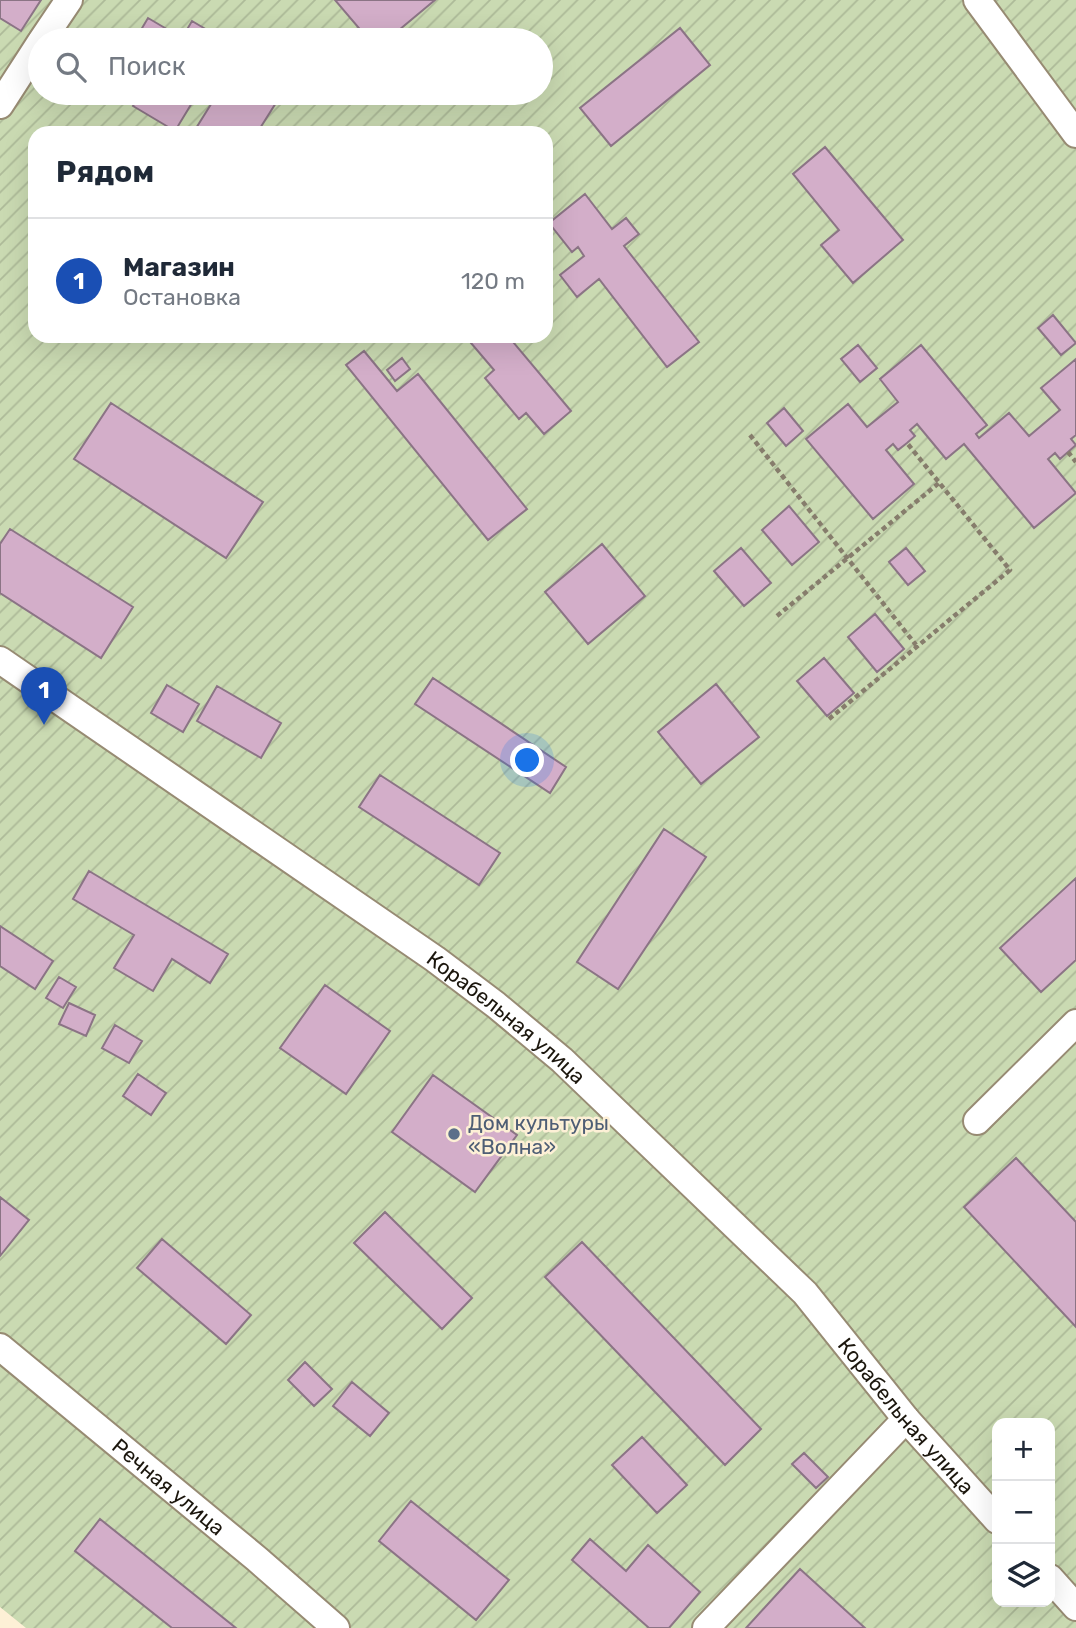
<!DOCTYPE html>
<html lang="ru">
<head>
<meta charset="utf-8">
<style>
  body { margin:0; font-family:Rubik,sans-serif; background:#f2f2f3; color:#1f2937 }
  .controls { position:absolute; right:21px; bottom:21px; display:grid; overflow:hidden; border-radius:14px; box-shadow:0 7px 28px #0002 }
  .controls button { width:63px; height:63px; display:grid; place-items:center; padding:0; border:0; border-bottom:2px solid #e0e1e3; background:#fff; color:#1f2937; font:35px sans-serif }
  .you { position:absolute; left:528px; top:761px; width:24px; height:24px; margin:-18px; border:5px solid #fff; border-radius:50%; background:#1a73e8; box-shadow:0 0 0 10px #1a73e833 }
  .badge { display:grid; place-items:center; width:46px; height:46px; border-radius:50%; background:#767a22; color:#fff; font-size:23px; font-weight:700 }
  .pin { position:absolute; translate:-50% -58px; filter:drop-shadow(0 2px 4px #0008) }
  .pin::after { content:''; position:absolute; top:37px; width:24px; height:21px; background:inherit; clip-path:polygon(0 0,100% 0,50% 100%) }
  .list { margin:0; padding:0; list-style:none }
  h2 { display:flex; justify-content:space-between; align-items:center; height:91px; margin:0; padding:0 28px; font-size:30px }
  h2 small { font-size:23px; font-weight:400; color:#747a83 }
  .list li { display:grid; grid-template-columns:46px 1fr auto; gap:21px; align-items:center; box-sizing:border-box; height:126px; padding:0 28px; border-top:2px solid #e0e1e3 }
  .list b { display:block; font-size:26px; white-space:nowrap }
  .list p { margin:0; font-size:23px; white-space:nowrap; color:#747a83 }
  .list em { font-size:23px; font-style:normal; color:#747a83 }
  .icon { flex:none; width:38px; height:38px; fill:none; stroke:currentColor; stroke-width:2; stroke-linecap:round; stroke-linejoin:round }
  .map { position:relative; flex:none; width:1076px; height:1628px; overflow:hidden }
  .search { position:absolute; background:#fff; box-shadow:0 7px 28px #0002; left:28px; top:28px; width:525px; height:77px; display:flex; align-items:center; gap:18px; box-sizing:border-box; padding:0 24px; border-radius:38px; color:#747a83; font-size:26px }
  .panel { position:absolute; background:#fff; box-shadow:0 7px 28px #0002; left:28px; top:126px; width:525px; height:217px; border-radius:21px }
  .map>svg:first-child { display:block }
</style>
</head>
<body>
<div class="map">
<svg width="1076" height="1628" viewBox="0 0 1076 1628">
  <defs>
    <pattern id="garden-furrows" width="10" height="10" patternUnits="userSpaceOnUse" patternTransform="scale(1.75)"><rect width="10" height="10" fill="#cadab2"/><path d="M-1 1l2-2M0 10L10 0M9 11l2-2" fill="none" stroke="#adba98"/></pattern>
  </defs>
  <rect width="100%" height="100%" fill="#fdf0d6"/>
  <!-- garden -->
  <path fill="url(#garden-furrows)" fill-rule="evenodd" d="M0,0h1076v1628h-1050l-26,-21zM40,40h501v53h-501zM35,133h511v203h-511zM997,1423h53v179h-53z"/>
  <!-- building -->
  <path fill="#d3aec9" stroke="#8b7485" stroke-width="2" d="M0,0h41l-20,31 -21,-13z
    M335,0h100l-48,40h-18z
    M148,18l34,20 10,-17 32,19h-89z
    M680,28l30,37 -99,81 -31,-38z
    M141,93h57l-23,38 -42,-25z
    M218,93h52l9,5 -22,35h-64z
    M825,147l78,93 -50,43 -32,-38 18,-15 -46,-56z
    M585,194l27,35 14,-11 13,16 -15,12 75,96 -32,25 -68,-88 -22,18 -17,-22 24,-19 -6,-9 -6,5 -23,-29z
    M1053,315l23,28 -15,12 -23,-27z
    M465,336h43l63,75 -27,23 -18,-21 -7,6 -34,-41 9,-8z
    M858,345l19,23 -17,14 -19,-23z
    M921,345l66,80 -11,9 3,4 30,-25 20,23 31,-26 -19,-22 35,-29v76l-5,4 5,6 -16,14 -5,-6 -7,6 28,34 -42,35 -70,-84 -18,15 -29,-35 -7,6 5,6 -8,7 -9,7 -5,-6 -7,6 28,34 -41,35 -67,-80 42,-35 19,23 31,-25 -18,-23z
    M364,351l33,40 21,-17 109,135 -39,31 -142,-175z
    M402,358l8,11 -15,12 -8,-11z
    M111,403l152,99 -37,56 -152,-99z
    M784,408l19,23 -17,15 -19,-23z
    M789,506l30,36 -27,23 -30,-35z
    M10,529l123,78 -32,51 -101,-65v-49z
    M602,544l43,52 -57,48 -43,-52z
    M741,548l30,35 -27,23 -30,-35z
    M906,548l19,23 -17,14 -19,-23z
    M875,614l29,35 -27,23 -29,-35z
    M824,658l30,35 -27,23 -30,-35z
    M433,678l133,89 -16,26 -135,-89z
    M716,684l43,53 -58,47 -43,-52z
    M167,685l32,19 -16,28 -32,-19z
    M217,686l64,37 -20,35 -64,-37z
    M380,775l120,78 -21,32 -120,-78z
    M664,829l42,28 -88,132 -41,-27z
    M89,871l139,83 -18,29 -38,-24 -19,32 -39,-23 20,-33 -61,-36z
    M1076,878v82l-35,32 -41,-44z
    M0,926l53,35 -18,28 -35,-23z
    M59,977l17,10 -13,21 -17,-10z
    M325,985l65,46 -44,63 -66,-46z
    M69,1003l26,12 -9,21 -27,-12z
    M115,1025l27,16 -13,22 -27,-15z
    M138,1074l28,19 -15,22 -28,-19z
    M433,1075l84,60 -42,57 -83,-60z
    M1016,1158l60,64v105l-112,-120z
    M0,1197l29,23 -29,36z
    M385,1212l87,86 -30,31 -88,-86z
    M162,1239l89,76 -25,29 -89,-76z
    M582,1242l179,187 -36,36 -180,-188z
    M305,1362l27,27 -18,17 -26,-26z
    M352,1382l37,31 -19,23 -37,-30z
    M642,1437l45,48 -30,28 -45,-48z
    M804,1453l24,24 -12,11 -24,-24z
    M411,1501l98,79 -33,40 -97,-79z
    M100,1519l136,109h-64l-97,-77z
    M590,1539l36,32 22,-26 52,47 -31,36h-20l-77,-68z
    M800,1569l65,59h-119z"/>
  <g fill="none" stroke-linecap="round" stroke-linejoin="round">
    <!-- minor casing -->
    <g stroke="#978b73" stroke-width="30">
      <g id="minor">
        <path d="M977,0l99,134"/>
        <path d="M42,40l27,-40"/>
        <path d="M0,105l40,-62"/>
        <path id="s1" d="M0,660l435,299 61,46 66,55 243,233 101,126 91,101"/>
        <path d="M977,1121l99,-98"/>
        <path id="s2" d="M0,1347l257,212 79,69"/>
        <path d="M1050,1578l26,29"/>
        <path d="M706,1628l200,-209"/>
      </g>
    </g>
    <!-- path -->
    <path stroke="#867d6c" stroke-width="4.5" stroke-dasharray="5 3.5" stroke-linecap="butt" d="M750,435l166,210
      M1068,452l8,10
      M777,616l162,-133
      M829,719l181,-149 -103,-127"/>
    <!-- minor -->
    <use href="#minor" stroke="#fff" stroke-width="26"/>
  </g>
  <!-- markers -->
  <circle fill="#5c6f8a" stroke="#fdf0d6" stroke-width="2.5" cx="454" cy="1134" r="7"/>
  <g text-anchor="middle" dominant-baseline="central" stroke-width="5" stroke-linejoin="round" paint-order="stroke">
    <!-- street labels -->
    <g font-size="21" fill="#1b160d" stroke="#fdf0d6">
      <text stroke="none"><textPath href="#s1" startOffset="620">Корабельная улица</textPath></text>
      <text stroke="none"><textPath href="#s1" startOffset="1186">Корабельная улица</textPath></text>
      <text stroke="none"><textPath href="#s2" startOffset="219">Речная улица</textPath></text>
    </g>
    <!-- service labels -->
    <g font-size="21" fill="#4e5e75" stroke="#fdf0d6" text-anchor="start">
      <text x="468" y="1122">Дом культуры<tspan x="468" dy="24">«Волна»</tspan></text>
    </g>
  </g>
</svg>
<div class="controls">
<button>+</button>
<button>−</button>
<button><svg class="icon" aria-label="layers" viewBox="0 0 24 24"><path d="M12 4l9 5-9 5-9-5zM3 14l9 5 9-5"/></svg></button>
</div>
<div class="you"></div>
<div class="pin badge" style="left:44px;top:725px;background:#1a4fb4">1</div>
<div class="search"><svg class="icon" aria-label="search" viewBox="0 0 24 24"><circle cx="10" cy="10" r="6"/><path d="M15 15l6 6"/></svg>Поиск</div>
<section class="panel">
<h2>Рядом<small></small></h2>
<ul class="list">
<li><span class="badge" style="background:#1a4fb4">1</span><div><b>Магазин</b><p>Остановка</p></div><em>120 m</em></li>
</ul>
</section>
</div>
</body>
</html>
